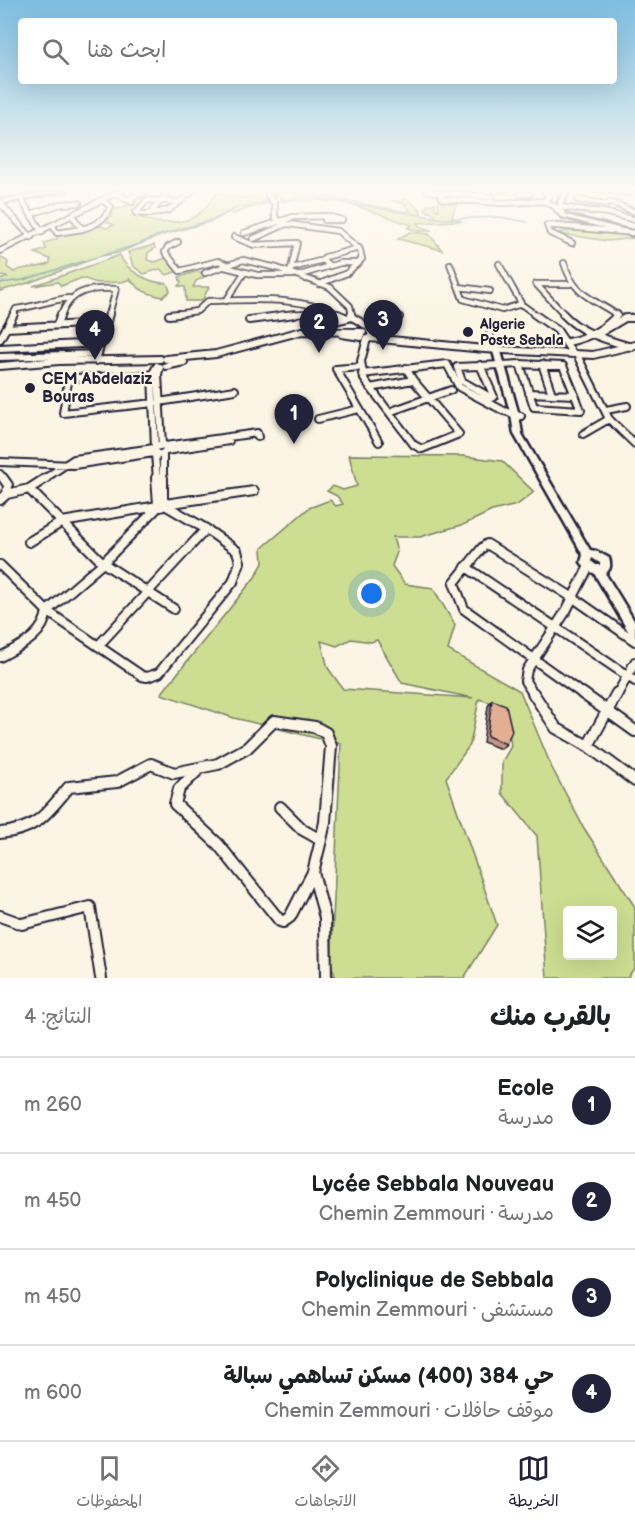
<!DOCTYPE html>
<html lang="ar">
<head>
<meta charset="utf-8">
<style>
  body { margin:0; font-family:"Balsamiq Sans","Playpen Sans Arabic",sans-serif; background:#f2f2f2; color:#202124; direction:rtl }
  .controls { position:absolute; right:18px; bottom:18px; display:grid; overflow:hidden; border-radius:6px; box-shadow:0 6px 24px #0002 }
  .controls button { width:54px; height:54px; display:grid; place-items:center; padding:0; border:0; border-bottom:2px solid #e0e0e0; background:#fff; color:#202124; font:30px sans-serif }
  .you { position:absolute; left:372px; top:594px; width:21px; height:21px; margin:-15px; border:4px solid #fff; border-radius:50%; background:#1a73e8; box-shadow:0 0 0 9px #1a73e833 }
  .badge { display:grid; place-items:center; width:39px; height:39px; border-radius:50%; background:#22223b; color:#fff; font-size:20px; font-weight:700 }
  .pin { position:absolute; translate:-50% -50px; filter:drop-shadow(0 2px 3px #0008) }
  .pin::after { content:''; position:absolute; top:32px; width:21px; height:18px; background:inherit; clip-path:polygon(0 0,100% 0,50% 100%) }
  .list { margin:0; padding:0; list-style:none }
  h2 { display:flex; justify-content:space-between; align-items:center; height:78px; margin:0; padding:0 24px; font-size:26px }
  h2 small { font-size:20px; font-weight:400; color:#757577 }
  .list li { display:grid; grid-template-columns:39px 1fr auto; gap:18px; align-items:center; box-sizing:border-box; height:96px; padding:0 24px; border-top:2px solid #e0e0e0 }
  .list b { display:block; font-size:22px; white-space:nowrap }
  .list p { margin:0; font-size:20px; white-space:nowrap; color:#757577 }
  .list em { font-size:20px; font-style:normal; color:#757577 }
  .icon { flex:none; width:33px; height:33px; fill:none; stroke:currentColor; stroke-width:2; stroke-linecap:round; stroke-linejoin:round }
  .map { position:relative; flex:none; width:635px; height:978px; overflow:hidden; direction:ltr }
  .search { position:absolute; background:#fff; box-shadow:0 6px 24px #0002; left:18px; right:18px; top:18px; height:66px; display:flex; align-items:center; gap:15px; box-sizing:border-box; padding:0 21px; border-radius:6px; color:#757577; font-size:22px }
  .sheet { height:462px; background:#fff }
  nav { display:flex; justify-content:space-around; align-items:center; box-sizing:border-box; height:84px; border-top:2px solid #e0e0e0; background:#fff; font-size:16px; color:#757577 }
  nav a { display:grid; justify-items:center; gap:3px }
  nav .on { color:#22223b }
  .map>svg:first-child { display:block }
</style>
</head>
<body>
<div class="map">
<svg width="635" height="978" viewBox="0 0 635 978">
  <rect width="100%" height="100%" fill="#fcf5e5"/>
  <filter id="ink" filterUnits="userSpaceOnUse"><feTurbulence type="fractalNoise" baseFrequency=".0167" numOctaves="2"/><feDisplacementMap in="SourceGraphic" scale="12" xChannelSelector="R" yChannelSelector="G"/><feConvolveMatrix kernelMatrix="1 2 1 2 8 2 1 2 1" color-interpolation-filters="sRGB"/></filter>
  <g filter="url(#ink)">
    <!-- green -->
    <path fill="#cdde92" stroke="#788066" stroke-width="1.5" fill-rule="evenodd" d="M261,190h9l-8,13 24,-3 -6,-2 1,-2 -8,-1 -1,-2c14,-3 28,1 44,2l3,1 -2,2 11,-1 78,15 4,-2 -4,-6 -15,-3 16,-2 14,11v5l14,2 1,-2 -11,-5 2,-5 8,-2v6l4,1 -1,-8 3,-2 15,5 -4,12 8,4 -42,2v2l14,6h-14l-10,-3 4,-3c-14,-4 -29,-10 -43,-15 -42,-15 -95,-14 -136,4l-4,-2 -16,9 -51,14 -44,18 -17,3 -73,27 -28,8v-11l8,-3 -8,-1v-20l8,6 -1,5 7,5c11,-7 25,-2 36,-9v-4l-15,-6 11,-4 -2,-6 13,-4 1,-5 44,-8 4,2 8,-3 -7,-3 2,-4 4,-2 -2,-7 14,-1 -1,-2 11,-2 1,-4 11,-4 -13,17c13,12 42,11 58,5 12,-5 18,-18 26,-26 12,6 33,10 43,-2z
      M572,231l63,1v6l-27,3 -54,-8z
      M410,232l19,2 13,16 -44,-11z
      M154,245l1,3 -7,5 -1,7 8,2 11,-4 12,13 -11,4 -7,-6 -16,5 -11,-8 -5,-14z
      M120,255c5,15 30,29 47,28l3,8 -7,6c-15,-3 -24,-6 -33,-18l-8,3 -25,1 -15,-5 -21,8 -3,-4 -25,4z
      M195,272h5l6,4 -10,5 -3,6h16l-7,14h-16l-1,-14 -7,-1 3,-3 -2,-6z
      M349,455l114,1 39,5 32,31 -17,13 -25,6 -27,13 -45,13h-27l4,15 -5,14 13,18 28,4 22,37 -7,25 72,41 32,77 32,60 51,79v60l-8,11h-80l-10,-142 -35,-43v-31l9,-16 -6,-39 -26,-8 -9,46 -24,33 51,147 -33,53h-128l-5,-13 10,-221 -107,-26 -73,-24 94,-117 8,-14 -1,-15 47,-40 21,-8 6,6 7,-2 -6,-8 -10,-5 6,-5 10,4 14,-4zM351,639l20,3 6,-2 25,43 71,15 -130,-9 -15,-21 -7,-27 16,5zM568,910h44v46h-44z"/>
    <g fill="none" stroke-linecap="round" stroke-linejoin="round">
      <!-- stream -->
      <path stroke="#598999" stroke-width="1.5" d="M276,201l45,-2 123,20 56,-2 27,5
        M606,233l19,1
        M0,283l23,-3 116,-36 18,-8 60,-18 21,-11 33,-5"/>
      <!-- minor-far3 casing -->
      <g stroke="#22223b" stroke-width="8">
        <path id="minor-far3" d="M169,190l-19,24 19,-4 25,-20
          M271,190l-3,5 7,9v13l6,6 57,8 22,19 2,9 -15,14 -28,11
          M428,190l11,3 4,6 59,4 42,-2 10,5 8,9
          M494,190h9
          M544,190l5,6 -5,5
          M602,190l26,3 2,-3
          M115,193l17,9
          M439,193l53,4
          M521,194h9l-4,-4
          M21,199l21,33
          M129,199l18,-9
          M578,200l29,4
          M610,202l25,10
          M0,203l31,34
          M560,207l48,6 27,7
          M31,214l30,-10 18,-1
          M150,214l-14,-1 11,-13 33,2
          M327,216l15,4h-17z
          M53,226l4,7 25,-4 -8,-11
          M82,229c14,-4 22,-9 29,-22l-9,-7
          M244,233l49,-16 34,-1
          M234,237l20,8 43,-2 -7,30
          M253,239l33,-15
          M178,242l-10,5 -3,5 15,19 38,-10 11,4
          M572,243l-22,-10 -3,-8 88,8
          M0,251l122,-61
          M564,263c11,34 27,34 53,52
          M450,264l13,35 39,11 19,-6 15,11
          M499,264l23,41
          M330,266l-7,-6 2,-3 34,-9
          M225,267l32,8h36
          M292,268l31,-8
          M205,273l38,-13 34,8 53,19 20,19 2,9
          M306,279l-6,-4 40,-12h19
          M459,287l31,4
          M226,301l18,-28
          M13,315l3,-6c18,-2 34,-9 53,-11
          M61,315c11,-26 29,-27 55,-26l-7,26
          M169,315l28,-4 11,-10c45,-1 91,-5 133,14
          M279,315l26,-2 15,2
          M565,315l-29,-31h34"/>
      </g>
      <!-- minor-far2 casing -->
      <g stroke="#22223b" stroke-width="10">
        <path id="minor-far2" d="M310,314l15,3 7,4
          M338,314l7,3
          M351,314l1,3
          M534,314l23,16 16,24
          M563,314c19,20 42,25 68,33
          M169,315l9,-1
          M249,320l46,-6
          M57,325l4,-11
          M308,327l44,-10 17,10 3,9 -4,3
          M6,328l99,-5
          M372,333l27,-16
          M600,333l25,-15h10
          M342,334l19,3
          M370,338l114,11 109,6 42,-10
          M0,339l14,-25
          M367,339l-6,22 3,18 50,66 8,4 37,-15 -46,-54 -7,-12
          M568,342c19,-4 36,-12 49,-27l-2,-1
          M488,346l4,-21
          M0,348l101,-5
          M577,355l32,64 26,25
          M0,357l98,-3
          M166,359l50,-5 86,-23 61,1
          M96,361l13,-47
          M520,364l43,2 18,44 -47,-3z
          M542,364l10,30
          M480,365l14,32 -2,1 -30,-17 -5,-14 63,-3
          M0,366l59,-5 101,-2
          M166,366l18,-4
          M160,367l-2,7 4,71
          M361,367l-25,2 43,73
          M362,374l85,-10 12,23 45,24 17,5
          M152,375l-79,3 -5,4 -5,31 91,-10
          M370,388l43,-8
          M529,393l46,2
          M159,402l76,-12
          M606,410l21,-4
          M389,412l62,-22
          M318,419l41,-10
          M583,434l26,-15
          M164,445l3,5 -7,5 -7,-4 2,-4z
          M165,446l92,-13 1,4
          M155,447l-3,-72 5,-9
          M166,451l63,-10
          M155,454l2,25
          M163,454v25
          M0,462l74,3 80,-12
          M0,474l4,5
          M44,479l30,-20 80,-11"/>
      </g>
      <!-- minor-far1 casing -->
      <g stroke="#22223b" stroke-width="12">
        <path id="minor-far1" d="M156,478l2,26
          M163,478v23
          M29,489l74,74 71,46
          M7,494l22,-5 17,-11
          M0,500l7,-6 1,-9 -5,-7
          M164,501l1,4 -4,2 -3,-2z
          M165,504l89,-13
          M29,542l33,-20 96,-16
          M0,565l47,46 95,65 5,1 12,-4 74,-91 7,-20 -3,-11 -31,-22 -41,-24
          M466,567l169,114
          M47,611l56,-48 56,-57
          M98,646l108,-117
          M0,657c20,-11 44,-21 47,-46
          M534,695l-9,-14 2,-11 39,-59 23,-45
          M584,695l-120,-86 -10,-26 28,-35 5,-4 88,55 60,42
          M617,695l18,-33"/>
      </g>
      <!-- minor casing -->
      <g stroke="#22223b" stroke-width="14">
        <path id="minor" d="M533,693l23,35 32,18 47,35
          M582,693l53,38
          M588,746l29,-53
          M200,768l-21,21 -4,15 43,40 62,77 3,1 7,-5 23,-45
          M0,833c37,-3 47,-20 69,-46l48,-5 34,-18 23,9 44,-9 29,-16 27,-27 41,6 11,6 5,13 -6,76 -4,18 -18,-10 -23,-23
          M321,840l-8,32 12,46 1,60
          M0,916l22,8 68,-17 11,71"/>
      </g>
      <!-- major casing -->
      <g stroke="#22223b" stroke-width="5">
        <path id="major" d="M58,190h10l-68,14v-4z
          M565,190h5c-5,8 -11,16 -4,25l69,17v4l-73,-19c-9,-11 -3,-16 3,-27z
          M493,346h3l4,2 19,67 3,19 68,116 6,1 13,7c2,6 2,12 -4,15l30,49v15l-4,-1 -37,-63c-6,-1 -10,-6 -13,-11l2,-7 -69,-121 -3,-19 -19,-67zM592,558l8,5v2h-4l-5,-4z"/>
      </g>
      <!-- minor-far3 -->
      <use href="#minor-far3" stroke="#fcf5e5" stroke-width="4.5"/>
      <!-- minor-far2 -->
      <use href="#minor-far2" stroke="#fcf5e5" stroke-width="6"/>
      <!-- minor-far1 -->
      <use href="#minor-far1" stroke="#fcf5e5" stroke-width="8"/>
      <!-- minor -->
      <use href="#minor" stroke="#fcf5e5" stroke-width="10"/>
      <!-- major -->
      <use href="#major" fill="#fcf5e5" fill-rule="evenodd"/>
    </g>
    <!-- wall -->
    <path fill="#c29680" stroke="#22223b" stroke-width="1.5" d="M492,700l14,44 -5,5 -18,-7 5,-36z"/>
    <!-- building -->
    <path fill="#e2af95" stroke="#22223b" stroke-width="1.5" d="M492,700l14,5 6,26 -6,13 -19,-8z"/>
  </g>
  <!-- sky -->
  <linearGradient id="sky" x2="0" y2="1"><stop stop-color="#7dbee2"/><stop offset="0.58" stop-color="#fefaf3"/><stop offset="1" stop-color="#fefaf3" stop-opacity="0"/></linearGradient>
  <rect width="635" height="327" fill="url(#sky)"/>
  <!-- markers -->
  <g fill="#22223b" stroke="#fcf5e5" stroke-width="2">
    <circle cx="468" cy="332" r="6"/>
    <circle cx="30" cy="388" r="6"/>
  </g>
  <g text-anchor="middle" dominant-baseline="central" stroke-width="5" stroke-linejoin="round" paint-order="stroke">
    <!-- far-poi labels -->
    <g font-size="14" font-weight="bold" fill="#22223b" stroke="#fcf5e5" text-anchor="start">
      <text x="480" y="324">Algerie<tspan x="480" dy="16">Poste Sebala</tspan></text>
    </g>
    <!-- poi labels -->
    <g font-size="16" font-weight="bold" fill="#22223b" stroke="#fcf5e5" text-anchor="start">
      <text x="42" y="379">CEM Abdelaziz<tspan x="42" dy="18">Bouras</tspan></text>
    </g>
  </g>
</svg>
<div class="controls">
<button><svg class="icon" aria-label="layers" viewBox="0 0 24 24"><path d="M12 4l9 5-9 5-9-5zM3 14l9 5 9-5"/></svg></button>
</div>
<div class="you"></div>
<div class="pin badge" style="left:294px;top:444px">1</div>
<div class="pin badge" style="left:319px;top:353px">2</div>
<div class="pin badge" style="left:383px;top:350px">3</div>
<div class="pin badge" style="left:95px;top:360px">4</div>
<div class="search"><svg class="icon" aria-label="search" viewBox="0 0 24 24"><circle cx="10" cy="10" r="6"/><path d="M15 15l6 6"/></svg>ابحث هنا</div>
</div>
<section class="sheet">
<h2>بالقرب منك<small>النتائج: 4</small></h2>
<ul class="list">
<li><span class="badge">1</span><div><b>Ecole</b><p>مدرسة</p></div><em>260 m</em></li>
<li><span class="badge">2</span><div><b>Lycée Sebbala Nouveau</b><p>مدرسة · Chemin Zemmouri</p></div><em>450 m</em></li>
<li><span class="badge">3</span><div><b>Polyclinique de Sebbala</b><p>مستشفى · Chemin Zemmouri</p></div><em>450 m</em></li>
<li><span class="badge">4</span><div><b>حي 384 (400) مسكن تساهمي سبالة</b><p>موقف حافلات · Chemin Zemmouri</p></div><em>600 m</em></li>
</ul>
</section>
<nav>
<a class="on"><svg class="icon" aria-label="map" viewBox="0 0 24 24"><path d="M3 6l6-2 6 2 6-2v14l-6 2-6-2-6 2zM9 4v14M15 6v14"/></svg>الخريطة</a>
<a><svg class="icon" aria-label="directions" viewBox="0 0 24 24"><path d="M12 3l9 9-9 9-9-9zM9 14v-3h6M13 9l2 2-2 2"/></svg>الاتجاهات</a>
<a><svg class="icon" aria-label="saved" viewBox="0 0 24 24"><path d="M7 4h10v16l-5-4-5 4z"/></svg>المحفوظات</a>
</nav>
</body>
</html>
